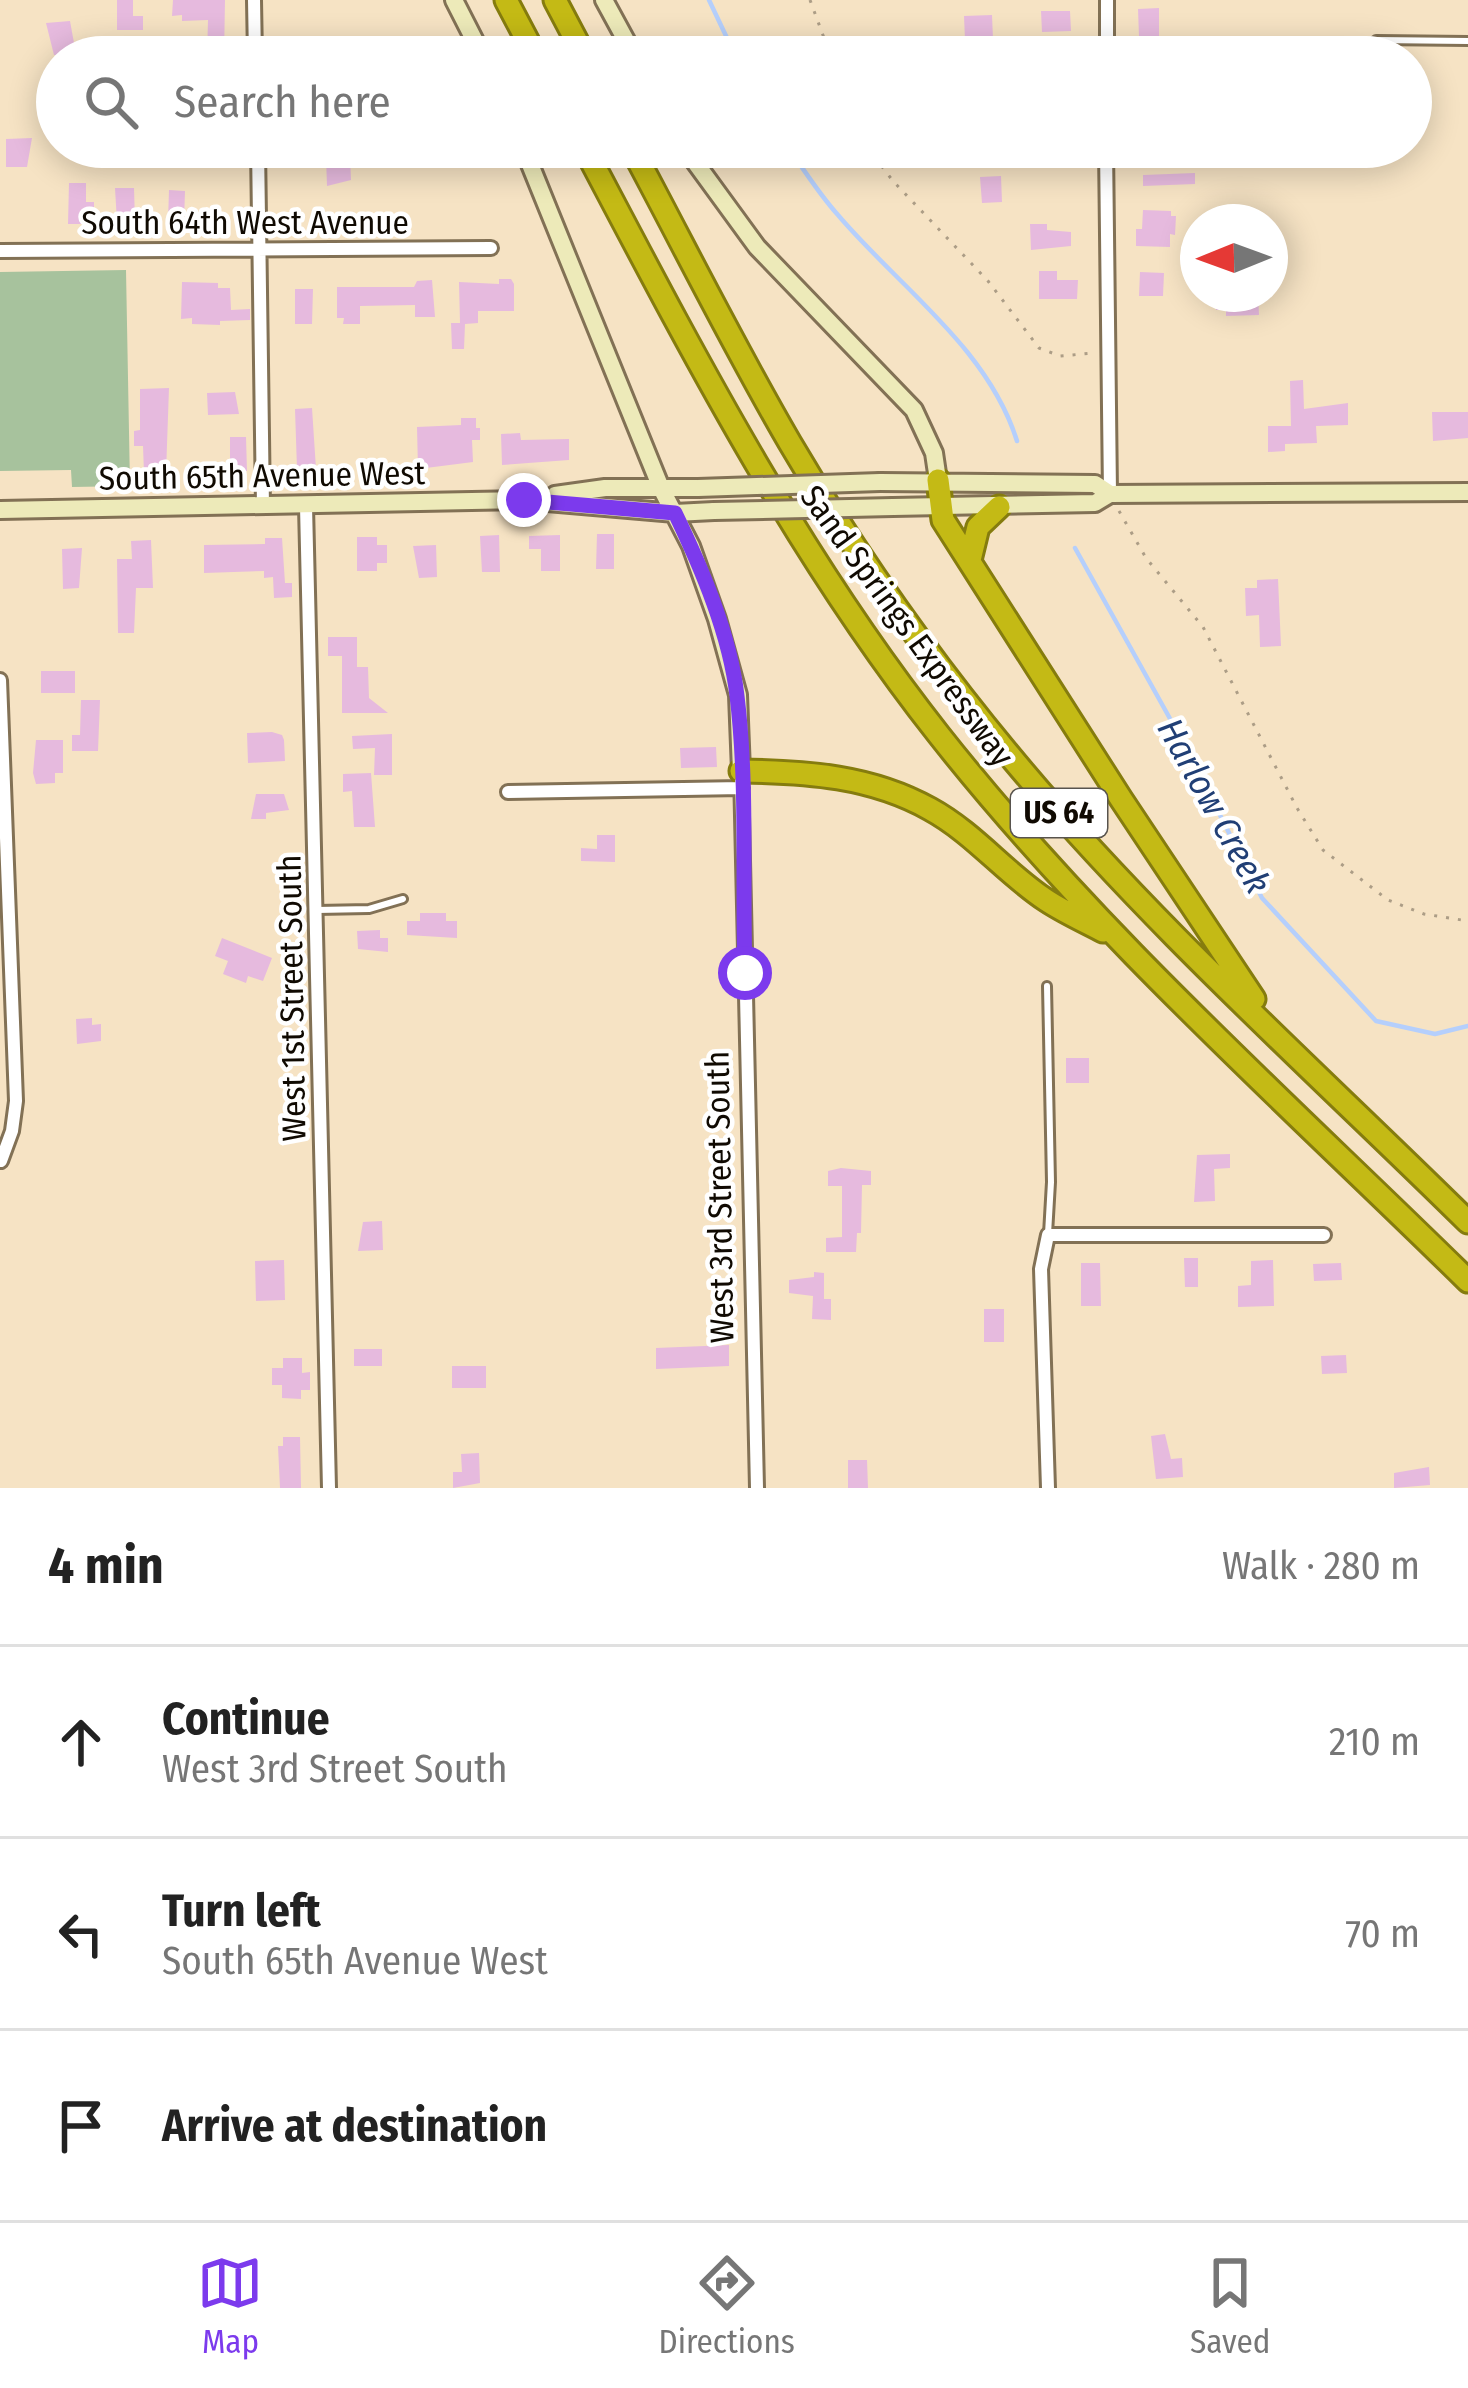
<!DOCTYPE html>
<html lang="en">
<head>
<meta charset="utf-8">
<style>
  body { margin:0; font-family:"Fira Sans Condensed",sans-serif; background:#f2f2f2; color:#222 }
  .compass { position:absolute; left:1180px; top:204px; width:108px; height:108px; border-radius:50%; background:#fff; box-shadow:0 6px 30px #0003; rotate:269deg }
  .stop { position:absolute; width:36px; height:36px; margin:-27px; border:9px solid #7c3aed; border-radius:50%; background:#fff }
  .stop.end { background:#7c3aed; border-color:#fff; box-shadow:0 3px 12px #0008 }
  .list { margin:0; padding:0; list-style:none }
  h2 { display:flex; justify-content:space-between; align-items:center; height:156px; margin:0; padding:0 48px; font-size:51px }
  h2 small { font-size:39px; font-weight:400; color:#767676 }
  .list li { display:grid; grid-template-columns:78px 1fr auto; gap:36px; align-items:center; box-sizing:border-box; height:192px; padding:0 48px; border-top:3px solid #e0e0e0 }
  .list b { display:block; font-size:45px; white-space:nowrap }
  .list p { margin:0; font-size:39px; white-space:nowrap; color:#767676 }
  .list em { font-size:39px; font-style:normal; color:#767676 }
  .icon { flex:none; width:66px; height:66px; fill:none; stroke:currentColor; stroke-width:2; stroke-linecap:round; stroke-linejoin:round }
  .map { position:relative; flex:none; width:1468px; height:1488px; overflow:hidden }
  .search { position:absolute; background:#fff; box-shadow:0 6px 30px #0003; left:36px; right:36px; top:36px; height:132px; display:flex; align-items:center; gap:30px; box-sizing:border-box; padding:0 42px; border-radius:66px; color:#767676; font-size:45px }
  .sheet { height:732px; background:#fff }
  nav { display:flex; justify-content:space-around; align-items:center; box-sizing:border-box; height:168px; border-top:3px solid #e0e0e0; background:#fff; font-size:33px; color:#767676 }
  nav a { display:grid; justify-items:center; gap:6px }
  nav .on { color:#7c3aed }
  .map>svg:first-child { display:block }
</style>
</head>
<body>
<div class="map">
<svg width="1468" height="1488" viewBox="0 0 1468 1488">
  <rect width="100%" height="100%" fill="#f6e3c4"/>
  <!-- green -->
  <path fill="#a7c29d" d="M126,270l4,216 -58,1 -1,-17 -71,1v-199z"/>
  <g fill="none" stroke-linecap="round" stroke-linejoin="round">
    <!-- stream -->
    <path stroke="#b5cffc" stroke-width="4.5" d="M709,0l27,57
      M788,147c16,23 31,47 50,68 61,72 150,133 179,226
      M1075,548l108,194 79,156 114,123 59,13 33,-8"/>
  </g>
  <!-- building -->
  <path fill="#e6bade" d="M117,0h16v16h10v14h-26z
    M173,0h52l-1,57h-17l1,-37 -26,1v-6l-10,1z
    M1159,8v28h-20l-1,-27z
    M1041,11h29l1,20 -29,1z
    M992,15l1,24 -28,1 -1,-24z
    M70,21l6,33 -22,1 -8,-32z
    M32,138l-5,29h-21v-28z
    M1030,147h42v21h-42z
    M350,156l1,24 -24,6 -1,-29z
    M1195,173v11l-52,2v-11z
    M1001,176l1,26 -20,1 -2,-26z
    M69,183h17v19h8v15h-8v7h-18z
    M115,188h19l1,33 -18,1z
    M169,190l16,1 -1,30h-16z
    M1143,210l28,1v5h5l-1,19 -5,-1v13l-34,-1v-17h6z
    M1030,224h17v6l24,2v14l-40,4z
    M1039,271h18v9h21l-1,19h-38z
    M1140,272l24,1 -1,23h-24z
    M499,279h12l3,5v27h-36v12l-13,1 -1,25h-12l-1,-26h9l-1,-41 40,2z
    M432,280l3,37h-20v-12l-55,1v18h-17l1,-6h-7v-31h77l3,-6z
    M182,282l36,1v5h12l1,22 19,-1v11l-30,1v4l-28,-1v-6l-11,1z
    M295,289h18l-1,35h-17z
    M1258,294l1,21 -33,1v-6h-10l-1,-15z
    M1303,380l1,29 44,-6v22l-32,1 1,17 -32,1v7l-17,1v-26h23l-1,-45z
    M169,388l-3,85h-5v7h-12v-7h-5l-1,-27h-9v-15l6,-1v-41z
    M235,392l4,22 -31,1 -1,-22z
    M312,408l4,61h-19l-2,-60z
    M1432,412h36v26l-35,3z
    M461,418h15v10h4v12h-8l1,22 -55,7 -1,-42 44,-2z
    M520,433l1,7 48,-1v21l-67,5 -1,-31z
    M230,437h16l1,34h-17z
    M597,534h17v35h-18z
    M499,535l1,37h-18l-2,-36z
    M560,535v36h-19v-22h-12v-13z
    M357,537h20v8h10v18h-10v8h-20z
    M265,538h17l3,45h7v14l-18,1 -1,-21 -9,1v-7l-60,2v-28l61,-1z
    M151,540l2,48h-17l-2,45h-16l-1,-74h15l-1,-18z
    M436,545l1,32 -18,1 -6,-32z
    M82,548l-3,40 -16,1 -1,-40z
    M1278,579l3,67 -21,1 -1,-32 -13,1 -1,-28h12v-8z
    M328,637h29v30h11l1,31 19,15h-46v-57h-14z
    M41,671h34v22h-34z
    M81,700h19l-2,51h-26v-16h8z
    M272,732l10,3 2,5 1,21 -37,2 -1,-30z
    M392,734v41h-18l1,-27 -22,1 -1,-13z
    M36,740h27v33h-8v10l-19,1 -3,-11z
    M716,747l1,20 -36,1 -1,-20z
    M371,773l4,54h-21l-2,-36 -9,1v-18z
    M256,794h28l5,16 -23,3v6h-15z
    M597,835h18v27l-34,-1v-13l16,1z
    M420,913h26v8h11v17l-50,-3v-14h13z
    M380,930v8h8v14l-30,-3 -1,-18z
    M222,938l50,20 -9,23 -15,-5 -2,7 -23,-9 5,-13 -13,-5z
    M92,1018v7l9,-1v17l-24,3 -1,-25z
    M1066,1058h23v25h-23z
    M1230,1154v14l-16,1 1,32 -21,1 3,-47z
    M841,1168l30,3v14h-9l-1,48h-4l-1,19h-30v-14l16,-1v-51h-14v-15z
    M382,1221l1,29 -25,1 5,-29z
    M1184,1258h14v29h-13z
    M284,1260l1,40 -29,1 -1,-40z
    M1273,1260l1,46 -36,1v-21l13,-1v-24z
    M1081,1263h19l1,43h-20z
    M1341,1263l1,17 -28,1 -1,-17z
    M814,1272l10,1v26h7v21l-19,-1 1,-23 -24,-3v-13l25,-3z
    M984,1309h20v33h-20z
    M729,1345v21l-73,3v-21z
    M354,1349h28v17h-28z
    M1346,1355l1,18 -25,1 -1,-18z
    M283,1358h19v15l8,-1v18h-9v9l-19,-1v-13h-10v-17h11z
    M452,1366h34v22h-34z
    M1165,1434l6,25 11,-1 1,19 -27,2 -5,-43z
    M283,1437h17l1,51h-21l-2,-42h5z
    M479,1453l1,30 -27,5v-16h9l-1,-18z
    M848,1460h19l1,28h-20z
    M1429,1467l1,18 -36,3v-15z"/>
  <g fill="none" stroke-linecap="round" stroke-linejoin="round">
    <!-- lane casing -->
    <g stroke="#827155" stroke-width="12">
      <path id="lane" d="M1376,40l92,1
        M317,910l52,-1 34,-10
        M1047,986l4,196 -3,52"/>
    </g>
    <!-- street casing -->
    <g stroke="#827155" stroke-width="18">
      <path id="street" d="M254,0l1,57
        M1107,57v-57
        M258,147l5,360
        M1106,147l4,347
        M0,251l491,-3
        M306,506l23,982
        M0,680l16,421 -4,30 -11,30
        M741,771l16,717
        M508,792l234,-4
        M1048,1488l-7,-219 7,-34h276"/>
    </g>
    <!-- secondary casing -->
    <g stroke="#827155" stroke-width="22">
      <path id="secondary" d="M454,0l29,57
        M604,0l31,57
        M523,147l138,341 30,58 26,73 21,76 3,76
        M684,147l73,100 157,163 20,43 4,27
        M880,482l215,2 15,10
        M555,495l50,-7h93
        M893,507l202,-4 15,-9 358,-2
        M0,510l524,-10 151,13 39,-2"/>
    </g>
    <!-- highway casing -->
    <g stroke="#857c0e" stroke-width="27">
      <path id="highway" d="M506,0l30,57
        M555,0l30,57
        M584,147c107,203 212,407 355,588 157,199 349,369 529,546
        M631,147c53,99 103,200 159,296 66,112 142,220 225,319 138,165 300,309 453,460
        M938,480l5,40 178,279 133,200
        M970,560l8,-33 21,-20
        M741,771c66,1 130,5 189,38 44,24 75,64 116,91 18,12 38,21 57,31"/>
    </g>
    <!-- path -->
    <path stroke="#ac9d86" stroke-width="3" stroke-dasharray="3 9" stroke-linecap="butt" d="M810,0l21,57
      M867,147l26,34 95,100 51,67 21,8 34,-3
      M1119,511l27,47 57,69 94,181 26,42 65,50 36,14 44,7"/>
    <!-- lane -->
    <use href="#lane" stroke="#fff" stroke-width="6"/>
    <!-- street -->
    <use href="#street" stroke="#fff" stroke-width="12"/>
    <!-- secondary -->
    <use href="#secondary" stroke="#edeab9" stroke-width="16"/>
    <!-- highway -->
    <use href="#highway" stroke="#c4ba15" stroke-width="21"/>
    <!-- secondary-bridge casing -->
    <g stroke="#827155" stroke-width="22" stroke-linecap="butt">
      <path id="secondary-bridge" d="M698,488l182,-6
        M714,511l179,-4"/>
    </g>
    <!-- secondary-bridge -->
    <use href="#secondary-bridge" stroke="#edeab9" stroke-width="16"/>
  </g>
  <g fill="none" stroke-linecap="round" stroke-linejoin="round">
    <!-- route -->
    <path stroke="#7c3aed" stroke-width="15" d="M524,500l151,13c27,56 55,122 62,183 11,90 5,186 8,277"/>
  </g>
  <g text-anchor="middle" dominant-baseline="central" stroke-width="9" stroke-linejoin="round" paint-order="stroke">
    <!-- shield labels -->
    <rect fill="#fff" stroke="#58544e" stroke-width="3" x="1011" y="789" width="96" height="48" rx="9"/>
    <g font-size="30" font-weight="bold" fill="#100a02">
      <text x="1059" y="813">US 64</text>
    </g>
    <!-- street labels -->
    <g font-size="33" fill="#100a02" stroke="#fff">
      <text x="245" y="223">South 64th West Avenue</text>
      <text transform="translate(262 476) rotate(-1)">South 65th Avenue West</text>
      <text transform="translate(907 626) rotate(54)">Sand Springs Expressway</text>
      <text transform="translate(292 998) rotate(-91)">West 1st Street South</text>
      <text transform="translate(720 1197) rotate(-91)">West 3rd Street South</text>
    </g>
    <!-- water labels -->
    <g font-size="36" font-style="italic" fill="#213f75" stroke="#fff">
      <text transform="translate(1214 806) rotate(61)">Harlow Creek</text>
    </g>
  </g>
</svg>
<svg class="compass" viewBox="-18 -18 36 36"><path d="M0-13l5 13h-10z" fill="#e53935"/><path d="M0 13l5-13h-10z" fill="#767676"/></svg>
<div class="stop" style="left:745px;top:973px"></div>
<div class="stop end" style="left:524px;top:500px"></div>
<div class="search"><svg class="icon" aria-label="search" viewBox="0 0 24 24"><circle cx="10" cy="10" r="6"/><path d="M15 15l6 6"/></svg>Search here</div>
</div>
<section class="sheet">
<h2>4 min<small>Walk · 280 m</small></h2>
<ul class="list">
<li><svg class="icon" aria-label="ahead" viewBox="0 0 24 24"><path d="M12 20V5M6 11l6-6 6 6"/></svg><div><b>Continue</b><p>West 3rd Street South</p></div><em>210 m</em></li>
<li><svg class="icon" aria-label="left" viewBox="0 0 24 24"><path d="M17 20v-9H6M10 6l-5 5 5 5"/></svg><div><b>Turn left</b><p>South 65th Avenue West</p></div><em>70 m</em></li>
<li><svg class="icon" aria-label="arrive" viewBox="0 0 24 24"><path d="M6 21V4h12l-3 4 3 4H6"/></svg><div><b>Arrive at destination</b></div></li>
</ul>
</section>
<nav>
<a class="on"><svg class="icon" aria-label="map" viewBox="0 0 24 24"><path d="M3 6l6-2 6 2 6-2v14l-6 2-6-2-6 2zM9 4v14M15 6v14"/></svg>Map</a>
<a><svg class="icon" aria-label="directions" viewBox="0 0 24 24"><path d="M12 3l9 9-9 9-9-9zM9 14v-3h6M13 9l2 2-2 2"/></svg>Directions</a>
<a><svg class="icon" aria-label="saved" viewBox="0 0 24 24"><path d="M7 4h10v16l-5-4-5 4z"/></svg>Saved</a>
</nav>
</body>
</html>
